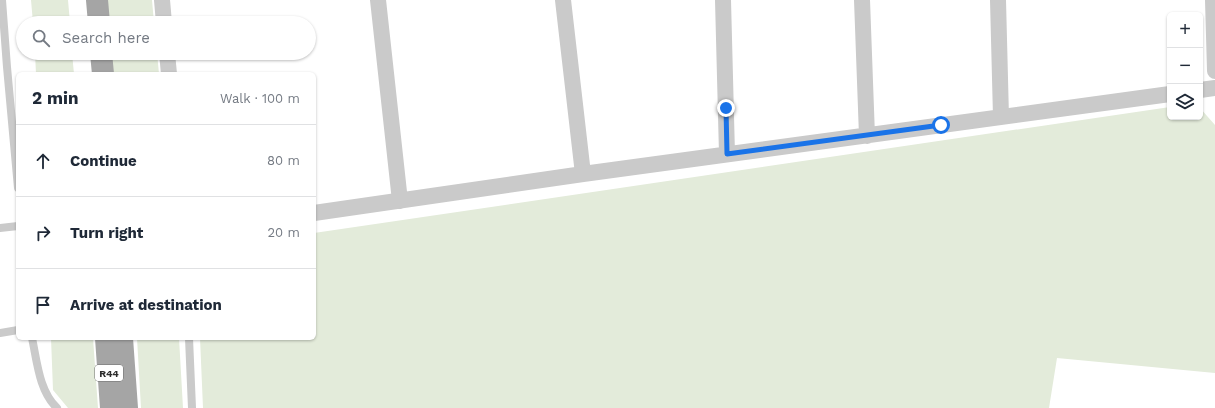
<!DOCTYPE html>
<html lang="en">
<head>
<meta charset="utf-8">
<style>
  body { margin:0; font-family:"Work Sans",sans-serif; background:#f6f6f7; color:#1f2937 }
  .controls { position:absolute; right:12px; top:12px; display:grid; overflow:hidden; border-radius:6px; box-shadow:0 1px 3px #0004 }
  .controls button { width:36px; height:36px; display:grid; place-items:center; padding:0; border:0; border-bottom:1px solid #e0e1e3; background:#fff; color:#1f2937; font:20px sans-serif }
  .stop { position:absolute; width:12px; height:12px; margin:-9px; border:3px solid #1a73e8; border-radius:50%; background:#fff }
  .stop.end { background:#1a73e8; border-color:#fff; box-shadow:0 1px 4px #0008 }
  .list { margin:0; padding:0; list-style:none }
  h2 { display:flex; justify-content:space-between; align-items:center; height:52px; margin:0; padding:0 16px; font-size:17px }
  h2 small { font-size:13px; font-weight:400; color:#747a83 }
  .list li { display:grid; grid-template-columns:26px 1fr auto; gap:12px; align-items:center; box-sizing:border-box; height:72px; padding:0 16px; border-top:1px solid #e0e1e3 }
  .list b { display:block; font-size:15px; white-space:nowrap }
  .list em { font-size:13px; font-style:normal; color:#747a83 }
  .icon { flex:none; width:22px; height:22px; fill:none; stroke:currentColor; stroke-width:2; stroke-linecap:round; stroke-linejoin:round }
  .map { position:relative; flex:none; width:1215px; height:408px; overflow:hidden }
  .search { position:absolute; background:#fff; box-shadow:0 1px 3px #0004; left:16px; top:16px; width:300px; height:44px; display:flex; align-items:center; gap:10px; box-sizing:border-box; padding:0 14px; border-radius:22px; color:#747a83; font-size:15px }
  .panel { position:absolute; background:#fff; box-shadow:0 1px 3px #0004; left:16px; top:72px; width:300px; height:268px; border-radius:6px }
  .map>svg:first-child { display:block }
</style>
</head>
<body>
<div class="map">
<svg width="1215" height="408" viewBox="0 0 1215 408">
  <rect width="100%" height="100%" fill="#fff"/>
  <!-- green -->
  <path fill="#e3ebda" d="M31,0h37l2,23h-37z
    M107,0h45l2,23h-45z
    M35,53h37l2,21h-38z
    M111,53h46l2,21h-46z
    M1170,107v10h30v-9l15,17v248l-158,-15 -8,50h-846l-3,-70h114v-105z
    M51,338h42l5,70h-30l-15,-18z
    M137,338h42l4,70h-42z"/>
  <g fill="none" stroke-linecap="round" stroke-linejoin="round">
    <!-- service -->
    <path stroke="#cacaca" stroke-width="8" d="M2,0l5,67 11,121
      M0,228l18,-2
      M0,333l18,-3
      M32,338c5,23 7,53 25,70
      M189,338l3,70"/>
    <!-- minor -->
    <path stroke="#cacaca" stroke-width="16" d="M162,0l2,23
      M378,0l22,201
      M563,0l20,174
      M723,0l4,154
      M862,0l5,136
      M998,0l3,117
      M1213,0l2,71
      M167,53l2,21
      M1200,90l15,-2
      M314,213l269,-39 587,-80"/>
    <!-- primary -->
    <path stroke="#a5a5a5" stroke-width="22" d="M97,0l2,23
      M101,53l2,21
      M106,338l5,70
      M122,338l5,70"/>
  </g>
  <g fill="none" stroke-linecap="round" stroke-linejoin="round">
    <!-- route -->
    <path stroke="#1a73e8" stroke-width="5" d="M726,108l1,46 214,-29"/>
  </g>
  <g text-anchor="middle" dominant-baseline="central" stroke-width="4" stroke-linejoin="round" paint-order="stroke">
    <!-- shield labels -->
    <rect fill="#fff" stroke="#6c6c6c" stroke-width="1" x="95" y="365" width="28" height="16" rx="3"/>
    <g font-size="10" font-weight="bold" fill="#2d2d2d">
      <text x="109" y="373">R44</text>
    </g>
  </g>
</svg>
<div class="controls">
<button>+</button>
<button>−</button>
<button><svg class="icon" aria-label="layers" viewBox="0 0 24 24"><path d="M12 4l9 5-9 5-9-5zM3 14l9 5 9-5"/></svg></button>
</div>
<div class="stop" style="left:941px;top:125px"></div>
<div class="stop end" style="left:726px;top:108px"></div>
<div class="search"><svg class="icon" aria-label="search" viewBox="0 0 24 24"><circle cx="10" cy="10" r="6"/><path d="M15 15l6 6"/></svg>Search here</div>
<section class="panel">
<h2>2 min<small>Walk · 100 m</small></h2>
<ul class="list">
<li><svg class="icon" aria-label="ahead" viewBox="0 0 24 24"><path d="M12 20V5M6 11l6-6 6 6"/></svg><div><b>Continue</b></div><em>80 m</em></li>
<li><svg class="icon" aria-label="right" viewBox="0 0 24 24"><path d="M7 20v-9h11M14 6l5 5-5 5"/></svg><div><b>Turn right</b></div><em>20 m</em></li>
<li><svg class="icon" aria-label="arrive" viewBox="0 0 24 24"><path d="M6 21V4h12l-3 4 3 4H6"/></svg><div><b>Arrive at destination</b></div></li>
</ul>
</section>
</div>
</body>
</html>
